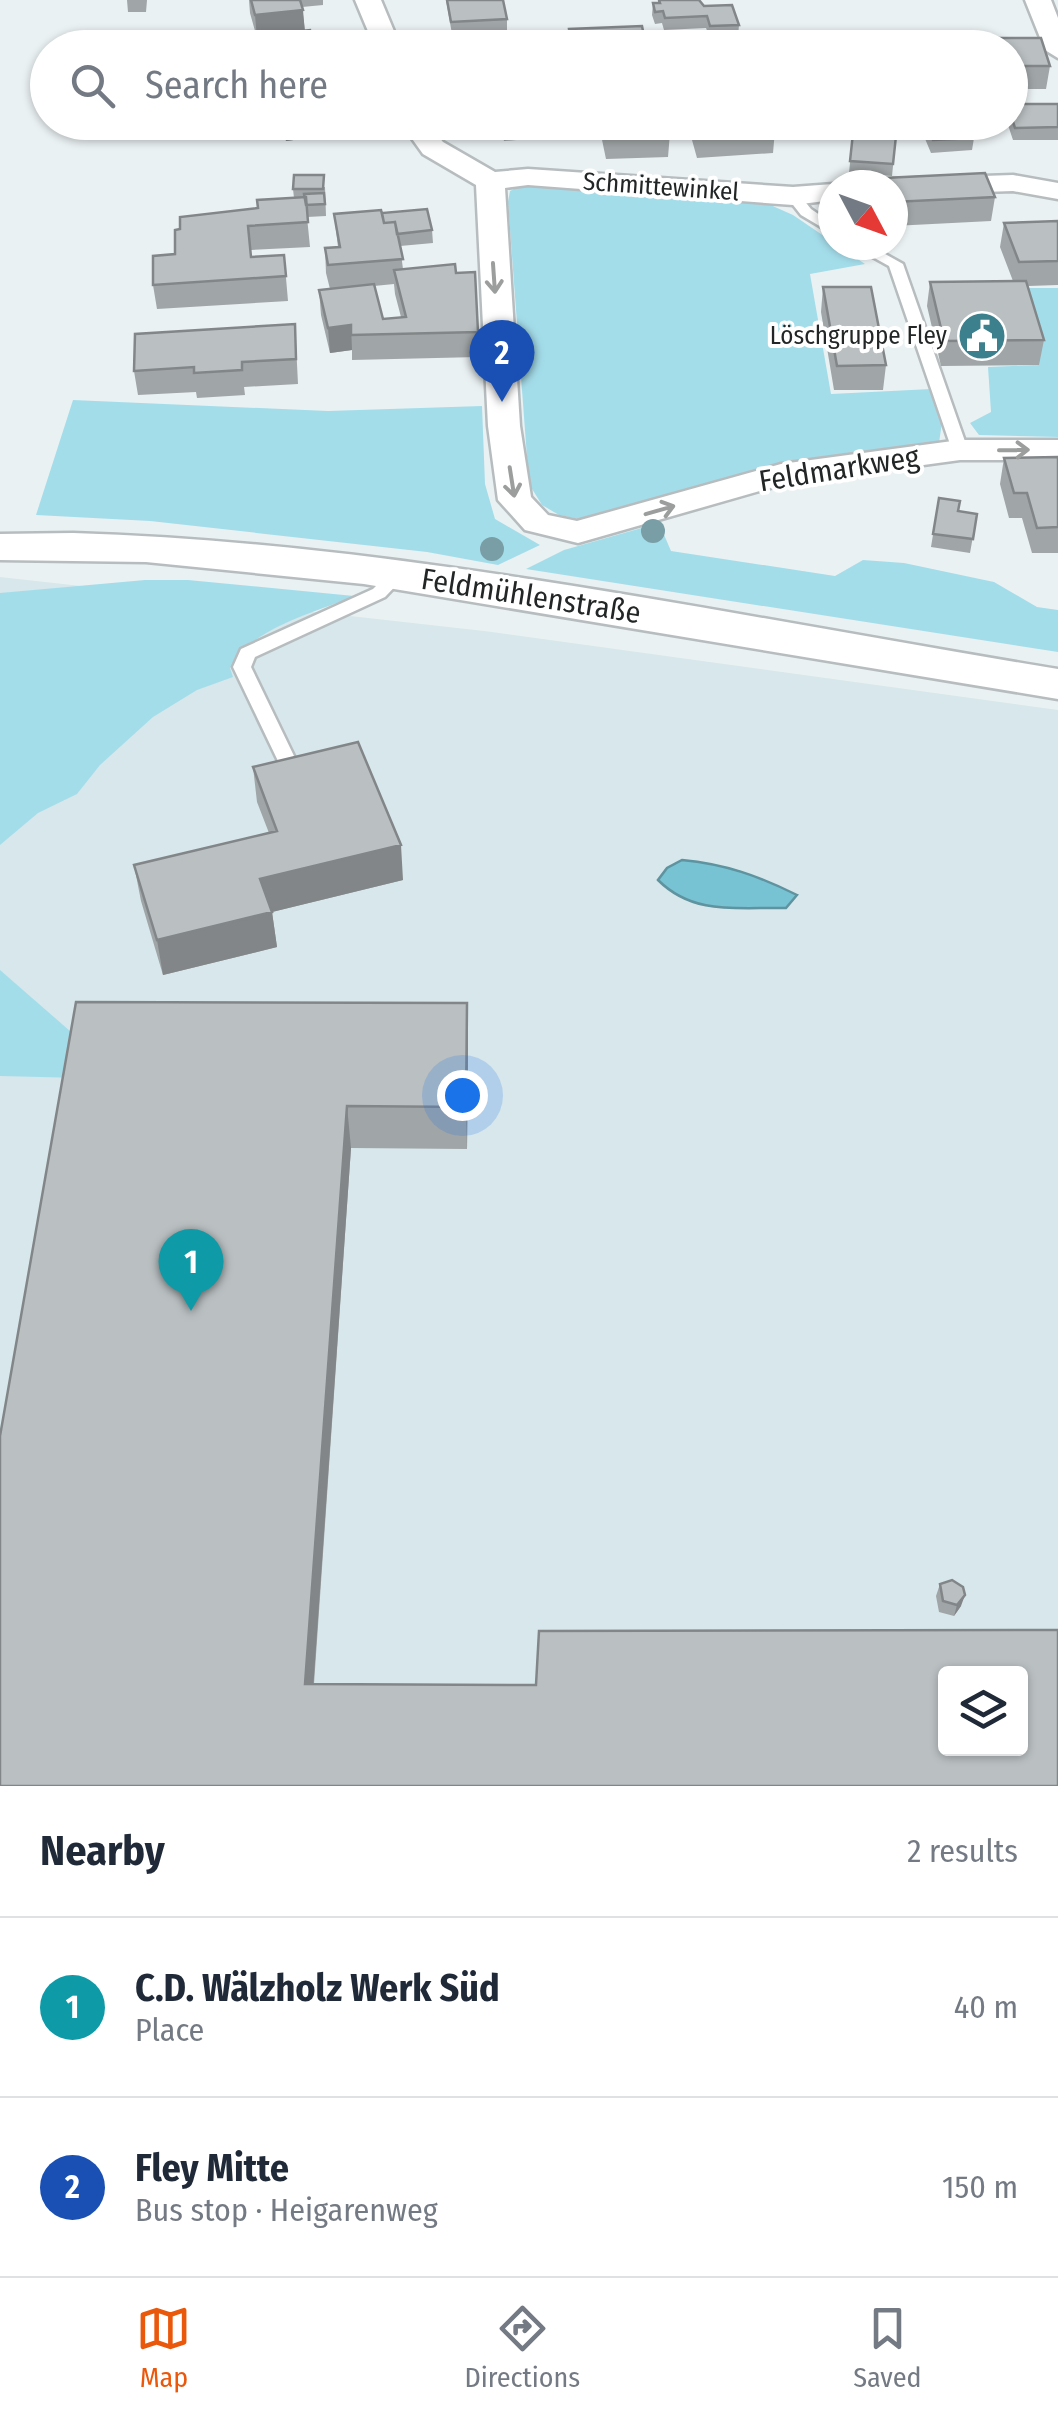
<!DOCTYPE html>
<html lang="en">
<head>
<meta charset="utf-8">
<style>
  body { margin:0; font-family:"Fira Sans Condensed",sans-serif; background:#f2f2f3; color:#1f2937 }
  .controls { position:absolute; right:30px; bottom:30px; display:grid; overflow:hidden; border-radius:10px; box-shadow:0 2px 8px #0004 }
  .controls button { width:90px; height:90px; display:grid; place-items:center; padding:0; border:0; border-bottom:2px solid #e0e1e3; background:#fff; color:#1f2937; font:50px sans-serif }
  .compass { position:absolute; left:818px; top:170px; width:90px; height:90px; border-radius:50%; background:#fff; box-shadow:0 2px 8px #0004; rotate:131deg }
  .you { position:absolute; left:462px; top:1095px; width:35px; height:35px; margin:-25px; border:8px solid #fff; border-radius:50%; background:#1a73e8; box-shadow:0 0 0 15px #1a73e833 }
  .badge { display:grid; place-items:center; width:65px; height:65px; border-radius:50%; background:#ea580c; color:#fff; font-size:32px; font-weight:700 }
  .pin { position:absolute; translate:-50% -82px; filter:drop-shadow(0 2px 5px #0008) }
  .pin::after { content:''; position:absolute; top:52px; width:35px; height:30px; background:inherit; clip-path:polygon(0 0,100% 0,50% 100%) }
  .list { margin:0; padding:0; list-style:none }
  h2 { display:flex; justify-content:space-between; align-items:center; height:130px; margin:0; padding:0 40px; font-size:42px }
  h2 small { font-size:32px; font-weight:400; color:#747a83 }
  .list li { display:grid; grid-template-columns:65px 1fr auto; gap:30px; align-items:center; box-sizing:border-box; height:180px; padding:0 40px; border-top:2px solid #e0e1e3 }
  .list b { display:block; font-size:38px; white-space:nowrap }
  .list p { margin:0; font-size:32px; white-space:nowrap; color:#747a83 }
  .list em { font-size:32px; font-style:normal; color:#747a83 }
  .icon { flex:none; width:55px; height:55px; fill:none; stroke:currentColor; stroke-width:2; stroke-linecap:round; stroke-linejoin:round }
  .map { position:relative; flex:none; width:1058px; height:1786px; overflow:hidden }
  .search { position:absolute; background:#fff; box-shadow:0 2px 8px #0004; left:30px; right:30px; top:30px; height:110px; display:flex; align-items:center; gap:25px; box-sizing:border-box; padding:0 35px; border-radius:55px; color:#747a83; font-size:38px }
  .sheet { height:490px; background:#fff }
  nav { display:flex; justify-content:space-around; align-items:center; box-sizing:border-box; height:140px; border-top:2px solid #e0e1e3; background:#fff; font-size:28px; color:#747a83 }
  nav a { display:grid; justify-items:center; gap:5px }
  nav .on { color:#ea580c }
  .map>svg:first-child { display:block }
</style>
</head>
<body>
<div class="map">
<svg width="1058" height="1786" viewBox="0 0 1058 1786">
  <rect width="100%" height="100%" fill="#eaf1f2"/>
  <!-- built -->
  <path fill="#d7e7eb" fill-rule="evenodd" d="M0,577l484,54 574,79v1076h-1058zM946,1674h74v74h-74z"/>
  <!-- green -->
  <path fill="#a4ddea" d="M524,184l242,19 27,12 72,49 -55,10 21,120 100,-5 11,33 -3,21 -165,24 -195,52 -20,-4 -17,-10 -13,-21 -21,-282 2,-11z
    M1017,288h41v149l-79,-2 -9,-12 21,-11 -3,-45 51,-2z
    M73,400l255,11 154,-5 3,78 10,35 45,26 -42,20 -71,-13 -277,-31 -114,-6z
    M659,523l12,28 164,25 28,-16 41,3 90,19 43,25 21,3v42l-532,-83 38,-19z
    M145,580h43l166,16c-41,18 -102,31 -124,72l3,9 -36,13 -44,27 -53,48 -23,29 -39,19 -38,32v-252z
    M0,970l86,75 -5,33 -81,-2z"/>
  <!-- water -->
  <path fill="#77c2d3" stroke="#5e939f" stroke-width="2.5" d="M682,860c43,4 77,16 115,35l-11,13c-48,-1 -92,8 -128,-28l9,-12z"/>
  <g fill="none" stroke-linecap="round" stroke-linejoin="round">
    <!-- service casing -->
    <g stroke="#b7bdbf" stroke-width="5">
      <path id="service" d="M788,193h10l13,16 22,15v10l-32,-19 -15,-19z
        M851,245h18l34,19 65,186 -2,3 -6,2 -8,-5 -63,-184z
        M397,569l9,6 -21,22 -130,60 -4,10 43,89 -9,7 -7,-2 -45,-94 8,-18 132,-60 18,-18z"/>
    </g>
    <!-- minor casing -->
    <g stroke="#b7bdbf" stroke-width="5">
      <path id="minor" d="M355,0h26l20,48h-26z
        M1025,0h26l7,18v40l-13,-8z
        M400,122h27l16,20 52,30 33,-3 265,18 40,-3 6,1h-6v15l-40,5 -265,-20 -23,3 15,238 11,71 17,18 29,6 204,-57 179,-24h98v20h-98l-176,24 -206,59 -53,-13 -27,-30 -10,-74 -12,-241 -53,-31z
        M1013,175l45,8v16l-45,-8 -120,4v-10h-13l13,-6z"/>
    </g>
    <!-- tertiary casing -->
    <g stroke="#b7bdbf" stroke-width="5">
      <path id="tertiary" d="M73,533c330,10 659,83 985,136v30l-694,-115 -218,-22 -146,-2v-26z"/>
    </g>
    <!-- service -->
    <use href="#service" fill="#fff" fill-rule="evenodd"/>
    <!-- minor -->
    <use href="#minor" fill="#fff" fill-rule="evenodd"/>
    <!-- tertiary -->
    <use href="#tertiary" fill="#fff" fill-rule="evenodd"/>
  </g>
  <!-- trees -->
  <g fill="#799ea6">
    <circle cx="653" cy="531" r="12"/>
    <circle cx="492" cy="549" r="12"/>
  </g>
  <!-- wall -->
  <path fill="#a0a5a7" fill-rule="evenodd" d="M127,0h20l-1,12h-18z
    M249,0h74v5l-21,2 3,24 10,17h-54l-1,-10h-3l-7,-25z
    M446,0h57l4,19v12l-55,3z
    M658,0h41l5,6 35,19 -1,12 -28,1 -4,-10 -42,2 -2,-7 -7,1 -3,-9 1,-12h5z
    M981,38h60l9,28 -4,23h-36v-41h-30z
    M1010,104h48v36h-45l-6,-18h3z
    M279,122h60l1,12 -54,7z
    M498,122h77v13l-71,6z
    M601,122h66l3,11 -2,24 -62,2 -5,-24z
    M687,122h85l3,8 -2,23 -76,5z
    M918,122h49l7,16 -2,12 -41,3z
    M853,133l43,3 -4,40 -43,-3z
    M985,173l10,24 -4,24 -98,5v-41h-50l1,-5z
    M325,187l1,29 -19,1 3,30 -59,3v7l33,-2 4,46 -131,8 -4,-24 22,-31 83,-46 36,-10 -1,-9z
    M382,213l50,17 1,13 -33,3 3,23 53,4 22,59v25l-126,3v-10l-22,3 -9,-38 -2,-25 11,-1 -4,-16 -1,-25 13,-1 -4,-33zM394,284l1,10 6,23 -18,2 -9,-33z
    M1058,221v64l-30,1 16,54 -5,25 -98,1 -14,-60 3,-24 83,-1 -13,-34 4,-24z
    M823,287l63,78 -3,25h-49l-13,-78z
    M295,324l3,60 -54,3 1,8 -48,3 -1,-6 -58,3 -4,-24z
    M1058,457v96h-26l-10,-35h-13l-9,-34 4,-26z
    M939,498l19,13 19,3 -7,39 -39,-6z
    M253,767l150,113 -131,32 5,35 -114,28 -22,-74 -7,-36 135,-32 -12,-31z
    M76,1002l391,1 1,42 -1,104 -116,-1 -37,536 222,1 522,-55 -1058,156z
    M940,1584l21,22 -7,10 -15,-4 -3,-16z"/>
  <!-- shaded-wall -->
  <path fill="#828688" d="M303,10l2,23 -48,5 -2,-23z
    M284,122h55l1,12 -54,7z
    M351,325l1,25 -22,3 -2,-25z
    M401,845l2,35 -131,32 5,35 -114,28 -6,-35 103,-61z
    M467,1003l1,42 -1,104 -1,-42z
    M347,1106l4,42 -40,571 -6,-35z
    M965,1595l-4,11 -7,10 3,-11z"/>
  <!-- building -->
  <path fill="#bac0c2" stroke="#828688" stroke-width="2.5" fill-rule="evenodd" d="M251,0h49l3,10 -48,5z
    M447,0h56l4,19 -56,3z
    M659,0h40l5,6 28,-1 7,20 -29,1 -3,-10 -42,2 -2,-7 -8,1 -2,-9h7z
    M642,26l4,20 -74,2 -3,-19z
    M310,30l5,18h-51l-4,-13z
    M981,38h60l9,28h-40v-18h-26z
    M1010,104h48v23l-43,1 -5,-15z
    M604,122h63l3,11 -63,3z
    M695,122h77l3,8 -76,4z
    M925,122h42l7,16 -41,2z
    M853,133l43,3 -3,28 -43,-3z
    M985,173l10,24 -102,5v-17h-48l-1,-5z
    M294,175h30l-1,14h-30z
    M324,193l1,11 -19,1 -2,-11z
    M306,197l2,25 -60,4 3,31 33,-2 2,21 -133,9v-29l22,-2v-24l5,-1v-12l78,-9 -1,-8z
    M427,209l5,21 -35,4 -2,-12 -11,1 -2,-10z
    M381,210l3,13 11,-1 8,37 -75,6 -3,-17 15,-1 -6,-33z
    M1058,221v40l-39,1 -15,-39z
    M455,264l1,9 19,-1 3,60 -127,3v-10l-23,3 -9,-38 55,-6 9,35 23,-2 -12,-47z
    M1026,281l18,59 -100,1 -14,-59z
    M823,287h48l15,78 -49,1z
    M295,324l1,35 -54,3v8l-48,3v-6l-60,4 1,-37z
    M1058,457v70l-21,1 -10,-35h-13l-10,-35z
    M939,498l21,3 -2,10 19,3 -4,25 -40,-5z
    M358,742l43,103 -141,34 12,33 -115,28 -23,-75 143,-34 -24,-64z
    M76,1002l391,1 -1,104 -119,-1 -42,578 231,1 3,-54 519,-1v156h-1058v-350zM946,1674h74v74h-74z
    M952,1580l11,7 2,8 -8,10 -14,-4 -3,-17z"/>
  <!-- one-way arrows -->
  <defs><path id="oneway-shaft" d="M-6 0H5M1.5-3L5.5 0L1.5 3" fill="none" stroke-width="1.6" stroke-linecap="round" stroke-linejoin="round" transform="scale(2.5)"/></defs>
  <g stroke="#9c9d9d">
    <use href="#oneway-shaft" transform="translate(494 278) rotate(86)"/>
    <use href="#oneway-shaft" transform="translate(1014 450) rotate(-1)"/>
    <use href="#oneway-shaft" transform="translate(512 482) rotate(81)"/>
    <use href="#oneway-shaft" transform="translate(660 510) rotate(-16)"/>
  </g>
  <!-- icons -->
  <defs>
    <g id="civic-disc" transform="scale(2.5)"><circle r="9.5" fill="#3c808e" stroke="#fff"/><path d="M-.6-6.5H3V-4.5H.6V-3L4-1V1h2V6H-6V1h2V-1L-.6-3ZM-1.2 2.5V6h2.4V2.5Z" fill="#fff"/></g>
  </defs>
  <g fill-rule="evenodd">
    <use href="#civic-disc" x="982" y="336"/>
  </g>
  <g text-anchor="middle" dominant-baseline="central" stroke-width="8" stroke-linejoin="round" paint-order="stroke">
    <!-- far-street labels -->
    <g font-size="25" fill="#232626" stroke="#fff">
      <text transform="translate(661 187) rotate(4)">Schmittewinkel</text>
    </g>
    <!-- far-poi labels -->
    <g font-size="25" fill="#232626" stroke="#fff" text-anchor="end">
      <text x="947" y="336">Löschgruppe Fley</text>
    </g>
    <!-- street labels -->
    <g font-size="30" fill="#232626" stroke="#fff">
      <text transform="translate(839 469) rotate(-9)">Feldmarkweg</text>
      <text transform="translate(531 596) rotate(9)">Feldmühlenstraße</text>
    </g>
  </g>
</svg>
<div class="controls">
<button><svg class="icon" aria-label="layers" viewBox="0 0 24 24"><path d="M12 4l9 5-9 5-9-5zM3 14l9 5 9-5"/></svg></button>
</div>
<svg class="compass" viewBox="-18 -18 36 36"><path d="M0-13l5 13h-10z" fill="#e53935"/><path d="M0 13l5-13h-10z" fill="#747a83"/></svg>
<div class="you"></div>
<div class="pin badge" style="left:191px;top:1311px;background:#0f9aa8">1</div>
<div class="pin badge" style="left:502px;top:402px;background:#1a4fb4">2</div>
<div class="search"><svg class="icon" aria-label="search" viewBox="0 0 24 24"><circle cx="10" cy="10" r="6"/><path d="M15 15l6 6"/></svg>Search here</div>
</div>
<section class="sheet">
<h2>Nearby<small>2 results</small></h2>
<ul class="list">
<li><span class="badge" style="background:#0f9aa8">1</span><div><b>C.D. Wälzholz Werk Süd</b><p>Place</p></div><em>40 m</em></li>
<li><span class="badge" style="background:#1a4fb4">2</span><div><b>Fley Mitte</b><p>Bus stop · Heigarenweg</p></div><em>150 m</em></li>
</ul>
</section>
<nav>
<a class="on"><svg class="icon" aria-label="map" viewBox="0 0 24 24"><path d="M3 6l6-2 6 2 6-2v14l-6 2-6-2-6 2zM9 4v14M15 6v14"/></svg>Map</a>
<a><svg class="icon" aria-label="directions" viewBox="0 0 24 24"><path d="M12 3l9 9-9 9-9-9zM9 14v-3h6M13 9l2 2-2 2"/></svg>Directions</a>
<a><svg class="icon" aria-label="saved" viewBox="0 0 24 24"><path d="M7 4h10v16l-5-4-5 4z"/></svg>Saved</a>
</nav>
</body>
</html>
